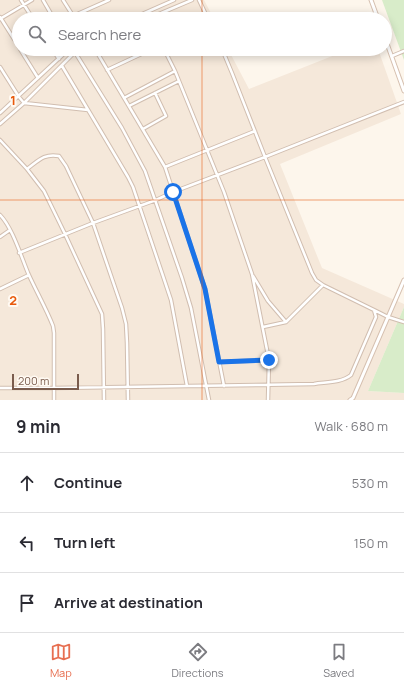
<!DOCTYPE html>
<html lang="en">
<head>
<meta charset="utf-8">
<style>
  body { margin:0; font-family:Manrope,sans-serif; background:#f7f7f7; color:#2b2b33 }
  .scale { position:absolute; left:12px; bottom:10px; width:67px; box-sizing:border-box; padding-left:4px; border:2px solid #7a5c4d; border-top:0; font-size:11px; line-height:14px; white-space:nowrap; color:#7a5c4d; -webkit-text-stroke:3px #fffaf3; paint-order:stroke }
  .stop { position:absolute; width:12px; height:12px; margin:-9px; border:3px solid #1a73e8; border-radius:50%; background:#fff }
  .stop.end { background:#1a73e8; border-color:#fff; box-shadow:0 1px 4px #0008 }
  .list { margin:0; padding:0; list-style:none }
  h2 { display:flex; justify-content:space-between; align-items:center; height:52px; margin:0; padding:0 16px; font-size:17px }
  h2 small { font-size:13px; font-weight:400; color:#7c7c81 }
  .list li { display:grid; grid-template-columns:26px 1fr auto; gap:12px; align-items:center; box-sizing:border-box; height:60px; padding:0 16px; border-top:1px solid #e1e1e2 }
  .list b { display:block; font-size:15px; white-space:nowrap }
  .list em { font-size:13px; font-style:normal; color:#7c7c81 }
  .icon { flex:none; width:22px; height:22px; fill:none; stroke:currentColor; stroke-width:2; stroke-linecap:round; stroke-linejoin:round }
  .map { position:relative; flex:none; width:404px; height:400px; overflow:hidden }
  .search { position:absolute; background:#fff; box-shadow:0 2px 10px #0003; left:12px; right:12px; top:12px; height:44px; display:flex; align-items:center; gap:10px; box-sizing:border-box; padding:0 14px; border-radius:22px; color:#7c7c81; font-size:15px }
  .sheet { height:232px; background:#fff }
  nav { display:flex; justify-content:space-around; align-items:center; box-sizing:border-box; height:56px; border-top:1px solid #e1e1e2; background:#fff; font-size:11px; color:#7c7c81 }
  nav a { display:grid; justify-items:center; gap:2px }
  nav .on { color:#e76f51 }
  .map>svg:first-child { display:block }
</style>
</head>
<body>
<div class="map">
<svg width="404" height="400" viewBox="0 0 404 400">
  <rect width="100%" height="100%" fill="#fdf6ec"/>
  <!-- residential -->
  <path fill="#f5e8da" d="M0,0h204l10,19h-195v30h209l21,40 101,-40h28l23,65 -121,50 42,104 82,36v3l-36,84 36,2v7h-404z"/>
  <!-- green -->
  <path fill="#d8ecc9" d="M382,0h22v60z
    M404,307v86l-36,-2z"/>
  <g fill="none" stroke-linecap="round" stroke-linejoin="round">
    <!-- street casing -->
    <g stroke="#d1beb0" stroke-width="4.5">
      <path id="street" d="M21,0l12,19
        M43,0l11,19
        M63,0l12,19
        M199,0l9,19
        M73,16l36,-16
        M0,17l19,30
        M0,19l32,-19
        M131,19l43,-19
        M147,19l45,-19
        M20,49l18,29
        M52,49l7,10
        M73,49l49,79 23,43 37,107 9,30 18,92
        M95,49l70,118 40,122 19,97
        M164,49l11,22 49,121 28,82 17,86 -1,40
        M392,56l12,-5
        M62,66l66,111 5,10 30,89 8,24 16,86
        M0,67l19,30 5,6 64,7
        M107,70l45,-21
        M124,98l51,-27
        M129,106l50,-25
        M0,113l69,-64
        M0,124l24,-21 51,-51 7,-3
        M143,129l23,-13 -11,-23
        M0,140l27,29 17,22 21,43 37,80 1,15 1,71
        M165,167l90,-36
        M27,169c11,-8 17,-16 32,-13l7,10 27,57 29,85 4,16 1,19 1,57
        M0,215c12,12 21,41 28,58 8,18 18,35 25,53l1,7v67
        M0,237l10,-7
        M19,253l74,-30 63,-23 17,-8 92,-35 139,-55
        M253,276l15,25 18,21
        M0,289l29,-14
        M374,310l14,7 16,5
        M263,327l23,-5 37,-37
        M219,362l50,-2
        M0,388h54l260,-4c12,-2 27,-1 37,-9l25,-58 -2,-7 -51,-25 -7,-5 -4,-7 -47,-116 -33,-84 -10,-24"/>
    </g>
    <!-- secondary casing -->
    <g stroke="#d6c0b0" stroke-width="5">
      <path id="secondary" d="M371,0l7,19
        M385,38l19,53
        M350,400l3,-2 51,-118"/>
    </g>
    <!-- street -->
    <use href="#street" stroke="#fff" stroke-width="2.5"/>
    <!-- secondary -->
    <use href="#secondary" stroke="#fff" stroke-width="3"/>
  </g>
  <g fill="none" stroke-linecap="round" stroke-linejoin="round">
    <!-- route -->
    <path stroke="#1a73e8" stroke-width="5" d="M173,192l32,97 14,73 50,-2"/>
  </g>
  <!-- grid -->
  <path fill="none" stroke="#e8590c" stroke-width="1" stroke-opacity="0.55" d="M202,0v19M202,49v351M0,200h404"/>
  <g font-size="13" text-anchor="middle" font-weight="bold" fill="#e8590c" stroke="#fffaf3" stroke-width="4" stroke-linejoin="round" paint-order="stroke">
    <text x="13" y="105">1</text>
    <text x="13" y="305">2</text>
  </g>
</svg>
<div class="scale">200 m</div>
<div class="stop" style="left:173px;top:192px"></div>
<div class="stop end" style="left:269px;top:360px"></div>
<div class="search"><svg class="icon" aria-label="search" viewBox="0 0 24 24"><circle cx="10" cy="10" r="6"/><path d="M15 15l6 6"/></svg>Search here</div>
</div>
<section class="sheet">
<h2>9 min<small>Walk · 680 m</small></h2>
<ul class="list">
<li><svg class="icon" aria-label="ahead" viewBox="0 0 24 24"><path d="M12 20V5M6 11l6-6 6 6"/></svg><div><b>Continue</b></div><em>530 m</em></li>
<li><svg class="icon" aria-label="left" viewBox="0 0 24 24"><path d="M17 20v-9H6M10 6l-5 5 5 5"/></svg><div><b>Turn left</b></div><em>150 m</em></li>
<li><svg class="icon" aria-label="arrive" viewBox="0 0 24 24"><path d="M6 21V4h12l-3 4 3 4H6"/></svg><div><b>Arrive at destination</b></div></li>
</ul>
</section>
<nav>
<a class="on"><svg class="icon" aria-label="map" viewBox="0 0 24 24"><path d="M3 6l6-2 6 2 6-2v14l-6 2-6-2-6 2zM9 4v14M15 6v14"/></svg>Map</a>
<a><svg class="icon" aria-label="directions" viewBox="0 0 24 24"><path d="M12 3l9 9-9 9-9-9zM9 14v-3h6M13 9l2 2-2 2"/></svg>Directions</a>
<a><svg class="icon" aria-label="saved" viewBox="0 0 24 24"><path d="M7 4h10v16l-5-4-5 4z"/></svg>Saved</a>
</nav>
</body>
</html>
